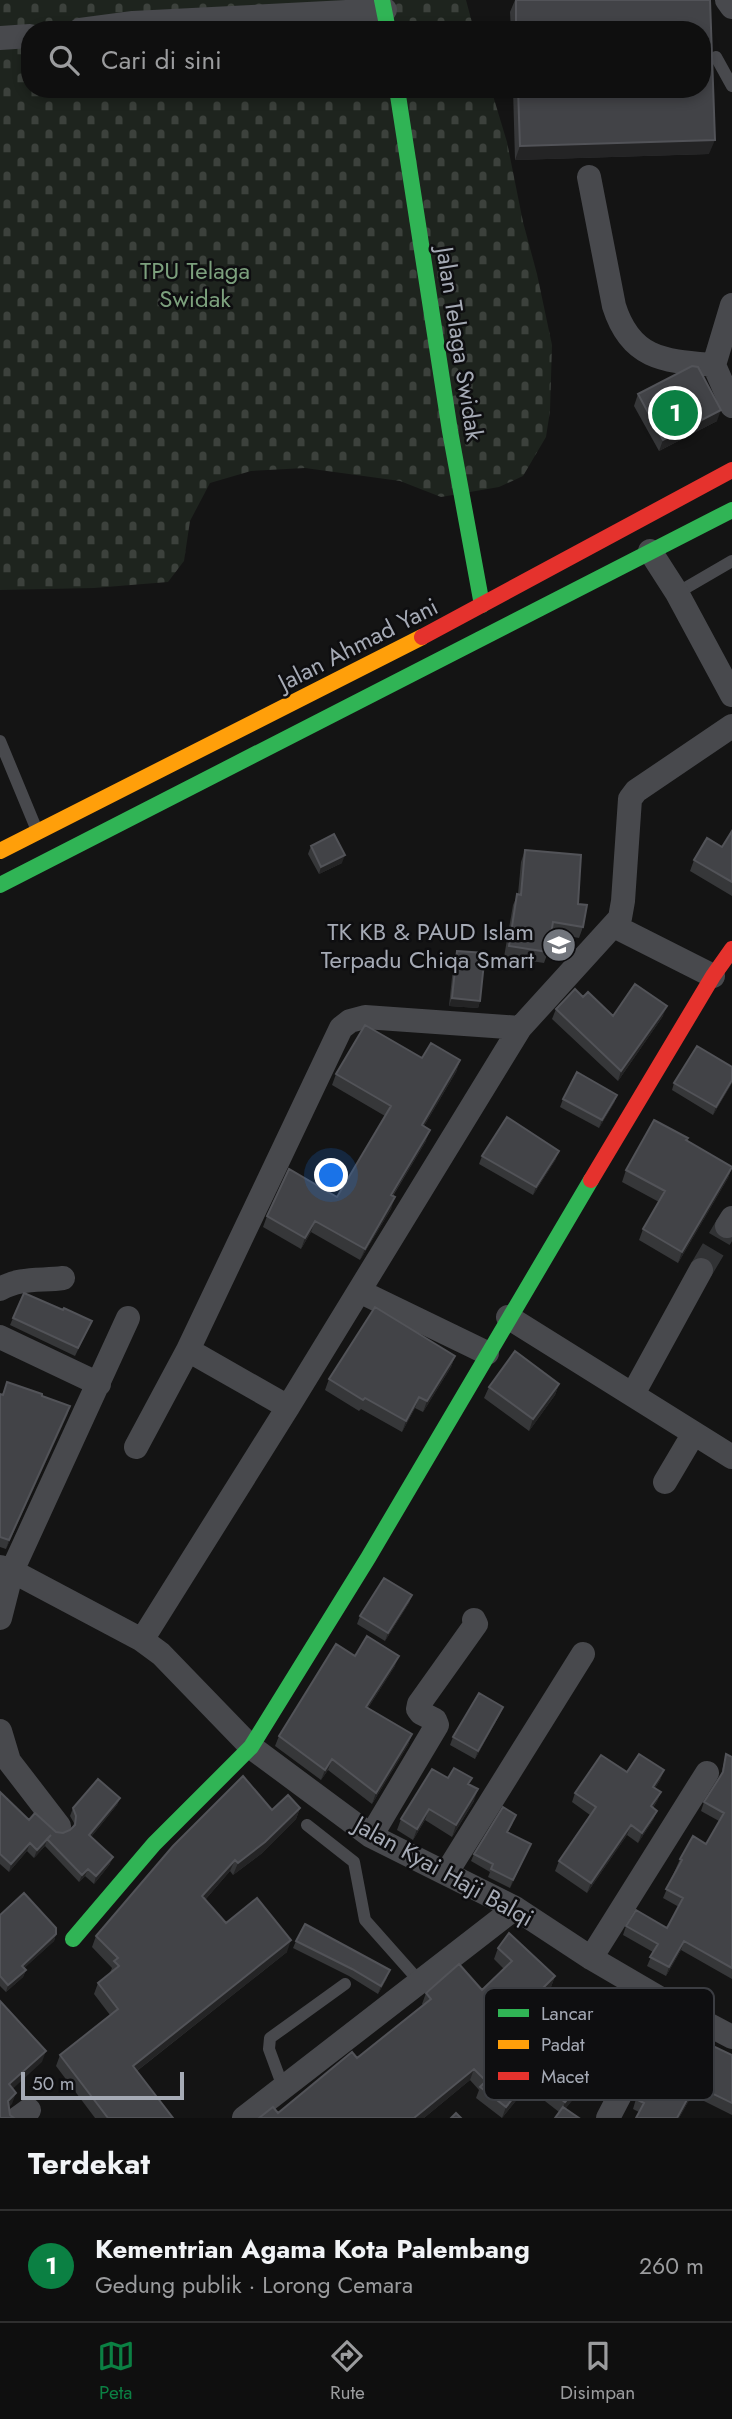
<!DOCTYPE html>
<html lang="id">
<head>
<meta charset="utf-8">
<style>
  body { margin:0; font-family:Jost,sans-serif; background:#1d1d1d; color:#f1f3f6 }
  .scale { position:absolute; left:21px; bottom:18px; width:163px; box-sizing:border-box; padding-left:7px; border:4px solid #a5aab5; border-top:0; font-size:19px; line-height:24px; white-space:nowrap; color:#a5aab5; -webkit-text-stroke:5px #0e0e10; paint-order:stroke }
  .you { position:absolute; left:332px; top:1176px; width:24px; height:24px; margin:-18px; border:5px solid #fff; border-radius:50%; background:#1a73e8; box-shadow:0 0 0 10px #1a73e833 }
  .badge { display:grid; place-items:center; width:46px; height:46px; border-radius:50%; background:#0b8043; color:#fff; font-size:23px; font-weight:700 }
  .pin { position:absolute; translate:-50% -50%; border:4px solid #fff; box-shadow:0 2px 7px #0006 }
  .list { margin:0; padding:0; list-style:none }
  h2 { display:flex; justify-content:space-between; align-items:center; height:91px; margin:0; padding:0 28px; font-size:30px }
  h2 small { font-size:23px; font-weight:400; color:#9b9c9e }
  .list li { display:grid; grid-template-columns:46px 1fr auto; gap:21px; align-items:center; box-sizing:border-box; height:112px; padding:0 28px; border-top:2px solid #2f2f2f }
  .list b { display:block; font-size:26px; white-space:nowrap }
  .list p { margin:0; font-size:23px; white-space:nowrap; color:#9b9c9e }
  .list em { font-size:23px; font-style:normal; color:#9b9c9e }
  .icon { flex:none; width:38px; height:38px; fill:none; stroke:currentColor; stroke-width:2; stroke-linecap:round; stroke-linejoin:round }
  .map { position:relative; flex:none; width:732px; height:2118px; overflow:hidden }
  .search { position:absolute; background:#0f0f0f; box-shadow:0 4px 10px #0003; left:21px; right:21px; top:21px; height:77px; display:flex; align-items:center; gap:18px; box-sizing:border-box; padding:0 24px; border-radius:28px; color:#9b9c9e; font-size:26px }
  .sheet { height:203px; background:#0f0f0f }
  nav { display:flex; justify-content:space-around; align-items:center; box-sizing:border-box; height:98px; border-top:2px solid #2f2f2f; background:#0f0f0f; font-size:19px; color:#9b9c9e }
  nav a { display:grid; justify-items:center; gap:4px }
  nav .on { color:#0b8043 }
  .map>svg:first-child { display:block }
</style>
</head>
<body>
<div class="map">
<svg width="732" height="2118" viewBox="0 0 732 2118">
  <defs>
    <pattern id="cemetery-stones" width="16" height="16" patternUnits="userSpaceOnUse" patternTransform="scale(1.75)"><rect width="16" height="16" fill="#1e241e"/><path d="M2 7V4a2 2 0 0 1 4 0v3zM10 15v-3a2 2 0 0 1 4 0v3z" fill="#3c413c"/></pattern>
  </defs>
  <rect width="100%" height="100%" fill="#141414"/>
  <!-- cemetery -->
  <path fill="url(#cemetery-stones)" d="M0,0h466l8,30h-444v59h461l16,53 16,80 14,52 15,71 -2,66 -4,26 -23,39 -24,11 -58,10 -41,-16 -95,-13 -54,3 -41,12 -20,38 -6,40 -16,21 -74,6 -94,2z"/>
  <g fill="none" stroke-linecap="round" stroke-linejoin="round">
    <!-- street-tunnel -->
    <path stroke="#313234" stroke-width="24" stroke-dasharray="24 12" stroke-linecap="butt" d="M701,1270l26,-44"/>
    <!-- lane -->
    <path stroke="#48494d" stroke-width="12" d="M716,57l16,29
      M677,593l55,-32
      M0,741l36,87
      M307,1825l47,37 11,58 55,62
      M283,2087l-14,-38 1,-11 75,-54"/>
    <!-- street -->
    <path stroke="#48494d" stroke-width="24" d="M727,0l5,7
      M80,30l53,-7 252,-13
      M0,38l30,-2
      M589,177l25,129c17,54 51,55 100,59l18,41
      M714,365l18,-60
      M650,551l27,42 55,102
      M614,926l99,50
      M727,1226l5,-8
      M0,1289c20,-12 41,-8 63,-11
      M359,1291l128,62
      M508,1317l224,140
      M0,1337l99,47
      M633,1394l68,-124
      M288,1407l-100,-57 153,-322 9,-7 15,-4 155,11
      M136,1447l52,-97
      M665,1482l29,-49
      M0,1567l12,4 130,69 19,14 90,93 120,89 144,72 76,50 77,45 64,34
      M0,1618l12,-47 116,-253
      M142,1640l146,-233 232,-379 100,-110 3,-17 7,-102 6,-8 96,-65
      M0,1731l9,30 50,65
      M371,1836l66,-111 -2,-5 -14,-7 -3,-4 1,-5 57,-80 -2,-4
      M447,1872l136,-218
      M591,1958l116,-185
      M18,2118l11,-8
      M244,2118l271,-210
      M608,2118l60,-115"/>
    <!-- fast -->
    <path stroke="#30b455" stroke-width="16" d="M382,0l6,30
      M397,89l53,342 32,174
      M0,885l732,-375
      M73,1939l81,-95 97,-97 117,-189 223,-378"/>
    <!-- slow -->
    <path stroke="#ff9f0a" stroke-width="16" d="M0,851l422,-214"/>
    <!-- jam -->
    <path stroke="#e5322d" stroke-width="16" d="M422,637l310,-167
      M591,1180l122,-204 19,-27"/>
  </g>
  <!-- wall -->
  <path fill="#363739" d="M515,0h195l-1,154 -194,6 -2,-71h189v-59h-191l-1,-18z
    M638,394l79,27 -58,30 -25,-45z
    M732,831v65l-42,-25 4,-11 28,-13z
    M311,846l31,17 -23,11 -11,-20z
    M525,850l53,54 5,23 -4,11 -28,-5 -3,19 -4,11 -40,-6 9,-52 5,-11 3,-32z
    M457,951l23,50 -2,7 -29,-2 5,-48z
    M583,997l30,19h50l-45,65 -66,-62 4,-10z
    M422,1058l38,2 -4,12 -32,54 2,15 -33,55 -2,13 -31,51 -49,-28 -10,17 -38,-22 4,-11 70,-19 48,-81 -53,-31 4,-11z
    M732,1067v16l-19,32 -41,-25 2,-7z
    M617,1095l-3,8 -15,25 -39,-21 3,-8z
    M687,1141l45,26 -4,11 -50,85 -39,-23 4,-11 16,-27 -37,-20 4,-12z
    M482,1156l74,3 -23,36 -54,-31z
    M63,1310l29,11 -17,35 -65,-31 3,-7z
    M455,1356l-4,11 -28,45 -8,-4 -13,24 -41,-23 -2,2 -34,-21 4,-11z
    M559,1384l-4,11 -26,36 -45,-33 5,-11z
    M0,1394l42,2 28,10 -64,143 -6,-2z
    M412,1595l-3,8 -24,38 -28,-17 3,-8z
    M355,1656l40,10 -27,42 44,26 -4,11 -36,59 -44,-34 -7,10 -46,-34 4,-10z
    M503,1707l-3,7 -25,45 -25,-14 3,-8z
    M726,1754l6,3v222l-51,-29 -15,26 -19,-10 6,-14 -30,-17 3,-9 41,2 12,-21 -16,-9 17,-39 26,-15 13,-23 -18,-10 3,-9 17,-27z
    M664,1770l-4,10 -5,8 6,4 -4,9 -4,7 4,3 -4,9 -15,23 -11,-8 -40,58 -32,-22 4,-10 31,-46 -18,-13 3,-9 52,-21z
    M448,1778l21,6 5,17 -22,36 -27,-17 -12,20 -16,-10 4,-11z
    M0,1792l29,28 27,12 7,1 7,-3 3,-3 1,-4 -4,-7 3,-8 47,-10 -3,7 -26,32 19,27 -16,20 -9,-8 -6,6 -34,-36 -11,12 -7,-7 -18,21 -9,-8z
    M300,1808l-4,11 -35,35 -28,21 -3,-4 -25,29 21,23 61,29 -150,119 36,47h-78l-39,-52 4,-11 50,-40 -16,-21 4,-11 12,-10 2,-5 -20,-21 4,-11z
    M513,1823l-5,9 23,12 -21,44 -22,-11 2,-5 -19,-11 3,-7z
    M0,1915l56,19 -2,7 -30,27 2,2 -3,7 -17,15 -6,-6z
    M296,1941l91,37 -9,16 -29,-18 -56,-28z
    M498,1948l57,28 -4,11 -12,12 63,65 -37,45 -6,3 -32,-25 -25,31 -26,-20 3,-8 -9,-10 -46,38h-165l19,-5 79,-55 66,-53 -1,-1 4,-11 56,-3 22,-21 -10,-10z
    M732,2055v60l-40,-20 -13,23h-43l3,-6 -6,-3 3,-10 14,-24 -2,-1 3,-10z"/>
  <!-- shaded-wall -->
  <path fill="#242425" d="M715,140l-6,14 -194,6 5,-14z
    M721,410l-4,11 -58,30 4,-11z
    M345,855l-3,8 -23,11 2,-7z
    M452,998l28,3 -2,7 -29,-2z
    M667,1006l-4,10 -45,65 3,-10z
    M460,1060l-4,12 -38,64 4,-11z
    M732,1080v3l-19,32 3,-8z
    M617,1095l-3,8 -15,25 3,-8z
    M430,1130l-4,11 -40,65 5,-11z
    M559,1151l-3,8 -23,36 3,-8z
    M732,1167l-4,11 -50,85 4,-11z
    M395,1197l-4,12 -31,51 5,-11z
    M315,1221l-4,11 -10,17 4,-11z
    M455,1356l-4,11 -28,45 4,-11z
    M559,1384l-4,11 -26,36 4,-12z
    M419,1397l-4,11 -13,24 4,-11z
    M70,1406l-3,10 -61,133 3,-9z
    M412,1595l-3,8 -24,38 3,-8z
    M399,1656l-4,10 -33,51 4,-10z
    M503,1707l-3,7 -25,45 3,-8z
    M412,1734l-4,11 -36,59 4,-11z
    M332,1759l-4,11 -7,10 4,-10z
    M664,1770l-4,10 -10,16 3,-9z
    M478,1789l-4,12 -22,36 4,-12z
    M661,1792l-4,9 -10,15 4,-10z
    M120,1798l-3,7 -31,38 3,-8z
    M300,1808l-4,11 -35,35 -28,21 5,-12z
    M429,1809l-4,11 -12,20 4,-11z
    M657,1811l-4,9 -15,23 4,-10z
    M631,1825l-4,10 -40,58 4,-10z
    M47,1839l-2,7 -11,12 3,-8z
    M30,1843l-3,8 -18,21 2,-8z
    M531,1844l-3,7 -18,37 3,-8z
    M113,1857l-3,7 -16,20 2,-8z
    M235,1860l-5,11 -32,37 4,-12z
    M88,1869l-3,7 -6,6 3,-7z
    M56,1934l-2,7 -35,32 3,-7z
    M291,1940l-4,12 -158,125 4,-11z
    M684,1941l-3,9 -15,26 3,-9z
    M26,1970l-3,7 -17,15 2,-7z
    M390,1970l-3,8 -9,16 3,-8z
    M555,1976l-4,11 -20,20 4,-11z
    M46,2051l-4,11 -37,34 4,-12z
    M606,2053l-4,11 -41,50 4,-12z
    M474,2069l-4,11 -46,38h-10z
    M531,2076l-4,11 -25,31 4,-11z
    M695,2085l-3,10 -13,23h-2z
    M16,2093l-4,11 -8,9 4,-12z"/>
  <!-- building -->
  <path fill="#424347" stroke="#525358" stroke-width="2" d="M516,0h194l5,140 -195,6 -2,-57h184v-59h-186z
    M692,366l6,1 23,43 -58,30 -25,-46z
    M732,831v51l-38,-22 13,-22 15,9z
    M334,834l11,21 -24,12 -10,-21z
    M525,850l56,5 -3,49 9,1 -4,22 -30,-5 -5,30 -39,-6 8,-52 4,1z
    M457,951l28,2 -5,48 -28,-3z
    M635,984l32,22 -46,65 -65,-62 19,-20 8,8 5,-5 25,24z
    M365,1025l57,33 9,-15 29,17 -38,65 8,5 -39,65 4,2 -30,52 -50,-28 -10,17 -38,-22 22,-47 48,28 54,-91 -55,-32z
    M697,1046l35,21v13l-16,27 -42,-24z
    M577,1072l40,23 -15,25 -39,-21z
    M507,1117l52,34 -23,36 -54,-31z
    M654,1120l34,18 -2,2 46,27 -50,85 -39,-23 22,-38 -39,-21z
    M24,1293l39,17 1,-2 28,13 -14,27 -65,-30z
    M375,1307l80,49 -28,45 -8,-4 -13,24 -41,-23 -2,2 -34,-21z
    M515,1351l44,33 -26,35 -44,-32z
    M7,1382l35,12v2l28,10 -61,134 -9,-3v-143l3,1z
    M384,1578l28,17 -24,38 -28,-17z
    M367,1636l32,20 -33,51 46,27 -36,59 -44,-34 -7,11 -46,-34 57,-92 19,12z
    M479,1693l24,14 -25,44 -25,-14z
    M639,1754l25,16 -11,17 8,5 -10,14 6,5 -15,22 -11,-8 -40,58 -32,-22 37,-54 -21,-14 26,-38 26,17z
    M726,1754l6,3v211l-48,-27 -15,26 -19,-10 8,-13 -32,-18 10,-16 31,18 16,-30 -17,-9 16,-29 -2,-1 13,-23 13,8 18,-31 -20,-11 19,-30z
    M454,1768l18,10 -4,6 10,5 -22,36 -27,-16 -12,20 -16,-10 31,-50 16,9z
    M243,1776l29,34 16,-15 12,13 -35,34 -27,21 -3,-3 -33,36 24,27 31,-25 34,42 -158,126 40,52h-65l-48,-63 58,-46 -20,-26 21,-17 -5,-5 4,-3 -22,-22 77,-90z
    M98,1779l22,19 -31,37 24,22 -17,19 -8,-7 -6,6 -35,-36 4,-4 -14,15 -7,-7 -19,21 -11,-10v-62l29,28 6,-7 21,19 7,1 7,-3 5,-5 1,-9 -3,-8z
    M503,1807l13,8 -9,17 24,12 -18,36 -22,-11 2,-5 -19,-10z
    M24,1893l32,35v6l-34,32 4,4 -18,15 -8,-9v-61z
    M305,1924l85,46 -9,16 -29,-17 -56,-28z
    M509,1933l46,43 -20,20 71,57 -41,49 -34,-26 -25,31 -26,-20 6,-6 -12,-12 -60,49h-155l14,-11 5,6 74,-61 5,6 74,-59 -5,-6 33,-29 23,26 30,-29 -14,-13z
    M0,2001l46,50 -37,33 7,9 -8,8 2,14 4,3h-14z
    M671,2026l61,29v48l-37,-18 -18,33h-41l8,-15 -8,-4 19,-33 -4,-2z
    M563,2107l16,11h-24z
    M456,2113l5,5h-10z"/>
  <!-- icons -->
  <defs>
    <g id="school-disc" transform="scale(1.75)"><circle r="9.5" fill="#72767d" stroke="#0e0e10"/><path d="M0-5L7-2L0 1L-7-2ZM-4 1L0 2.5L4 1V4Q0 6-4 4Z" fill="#fff"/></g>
  </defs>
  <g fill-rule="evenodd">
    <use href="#school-disc" x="559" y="945"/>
  </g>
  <g text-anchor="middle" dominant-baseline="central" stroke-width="5" stroke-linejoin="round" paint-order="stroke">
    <!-- park labels -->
    <g font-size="24" fill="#7ca07d" stroke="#0e0e10">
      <text x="195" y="270">TPU Telaga<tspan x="195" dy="28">Swidak</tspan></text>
    </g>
    <!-- street labels -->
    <g font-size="24" fill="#a5aab5" stroke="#0e0e10">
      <text transform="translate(460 344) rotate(81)">Jalan Telaga Swidak</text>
      <text transform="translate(358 644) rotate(-27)">Jalan Ahmad Yani</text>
      <text transform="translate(444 1871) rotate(29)">Jalan Kyai Haji Balqi</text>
    </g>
    <!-- poi labels -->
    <g font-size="24" fill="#a5aab5" stroke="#0e0e10" text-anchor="end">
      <text x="534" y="931">TK KB &amp; PAUD Islam<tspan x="534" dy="28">Terpadu Chiqa Smart</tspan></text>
    </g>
  </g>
  <!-- legend -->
  <rect x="484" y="1988" width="230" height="112" rx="10" fill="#0e0e10" stroke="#3b3d42" stroke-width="2"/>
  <rect x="498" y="2009" width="31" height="8" fill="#30b455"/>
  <rect x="498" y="2040" width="31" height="9" fill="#ff9f0a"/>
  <rect x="498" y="2072" width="31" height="8" fill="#e5322d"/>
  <g font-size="19" fill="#a5aab5">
    <text x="541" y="2020">Lancar</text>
    <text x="541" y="2051">Padat</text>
    <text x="541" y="2083">Macet</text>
  </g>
</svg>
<div class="scale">50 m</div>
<div class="you"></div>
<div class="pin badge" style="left:675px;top:413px">1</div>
<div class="search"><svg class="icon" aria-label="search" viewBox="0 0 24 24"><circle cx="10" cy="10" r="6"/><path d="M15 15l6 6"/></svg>Cari di sini</div>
</div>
<section class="sheet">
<h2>Terdekat<small></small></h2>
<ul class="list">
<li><span class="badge">1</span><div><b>Kementrian Agama Kota Palembang</b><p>Gedung publik · Lorong Cemara</p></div><em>260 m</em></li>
</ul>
</section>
<nav>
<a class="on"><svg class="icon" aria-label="map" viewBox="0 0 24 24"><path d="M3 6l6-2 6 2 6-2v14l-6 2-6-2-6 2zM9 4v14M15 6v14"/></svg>Peta</a>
<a><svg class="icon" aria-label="directions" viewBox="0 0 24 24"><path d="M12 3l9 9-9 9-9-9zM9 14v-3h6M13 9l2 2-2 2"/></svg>Rute</a>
<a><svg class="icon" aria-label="saved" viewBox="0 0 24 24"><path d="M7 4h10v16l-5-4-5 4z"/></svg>Disimpan</a>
</nav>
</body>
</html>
